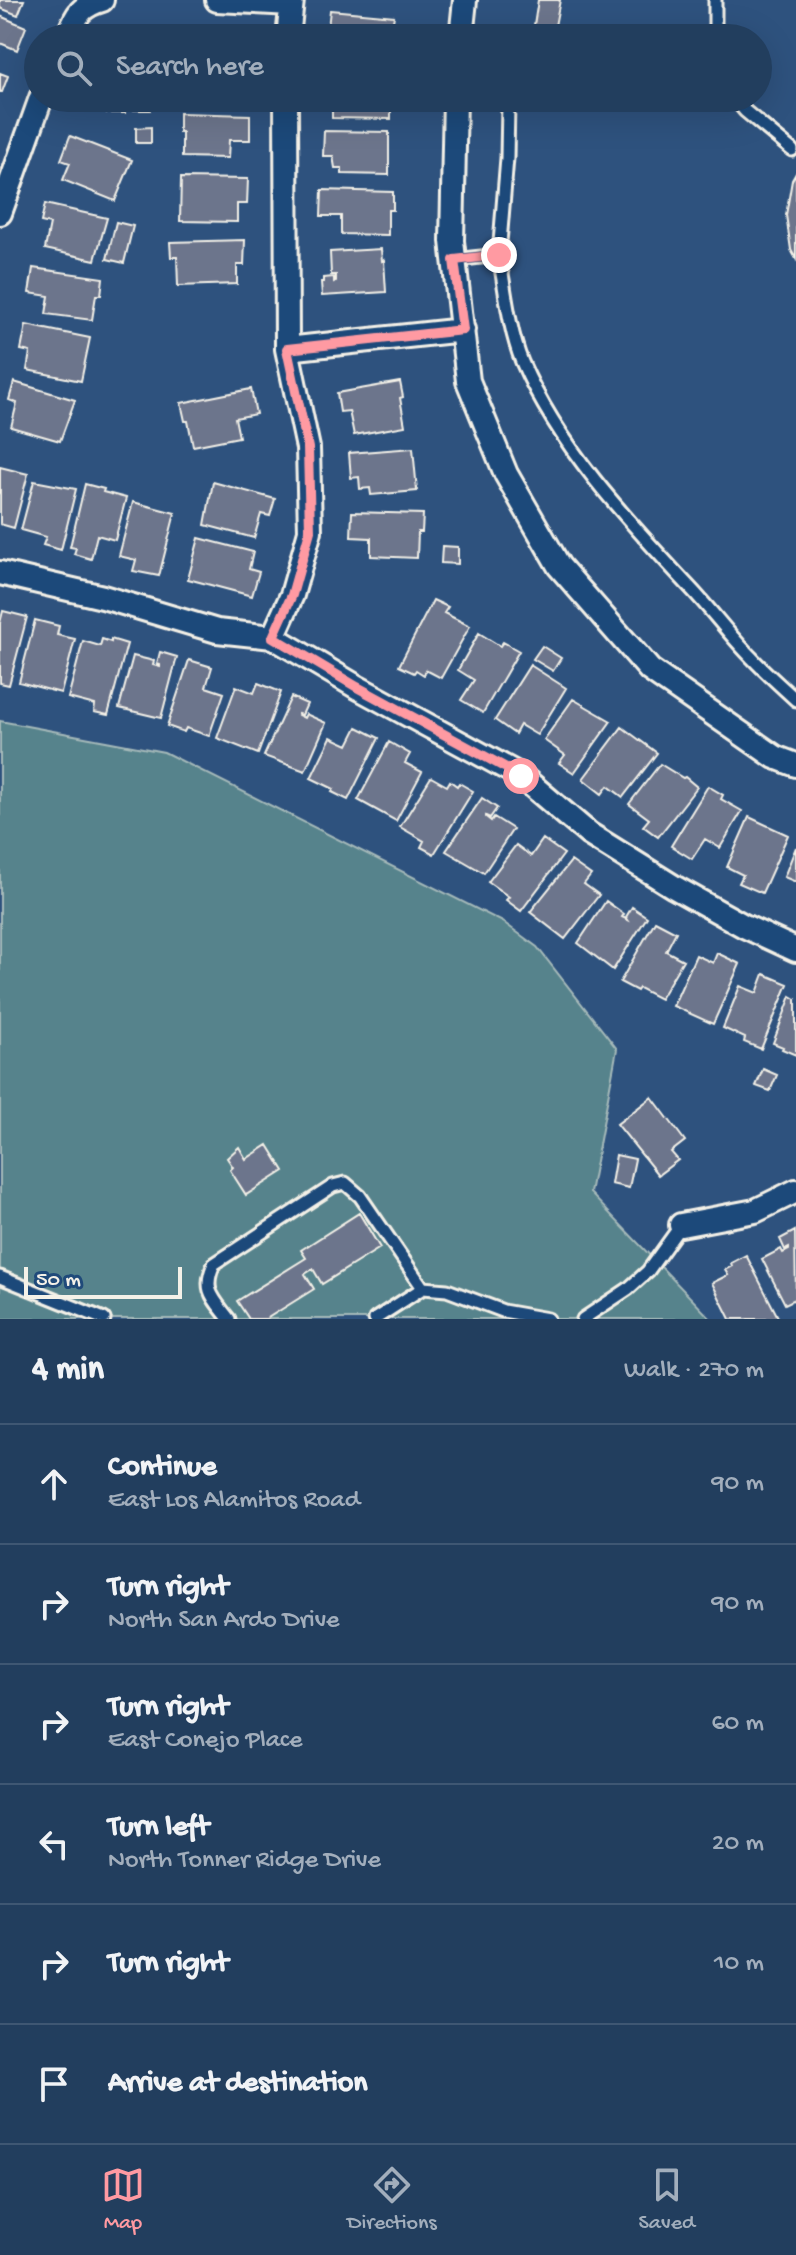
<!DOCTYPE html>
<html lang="en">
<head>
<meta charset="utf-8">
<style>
  body { margin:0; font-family:"Gochi Hand",sans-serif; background:#2a4564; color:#f1f3f6 }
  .scale { position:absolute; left:24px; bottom:20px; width:158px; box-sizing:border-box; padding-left:8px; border:4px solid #f4f1e8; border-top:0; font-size:22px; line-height:28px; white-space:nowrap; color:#f4f1e8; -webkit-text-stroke:6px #1f4a7a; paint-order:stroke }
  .stop { position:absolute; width:24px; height:24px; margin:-18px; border:6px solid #ff9aa2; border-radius:50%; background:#fff }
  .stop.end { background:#ff9aa2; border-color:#fff; box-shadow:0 2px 8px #0008 }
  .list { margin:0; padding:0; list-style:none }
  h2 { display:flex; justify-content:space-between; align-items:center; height:104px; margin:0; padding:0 32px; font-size:34px }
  h2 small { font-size:26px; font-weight:400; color:#a2aebc }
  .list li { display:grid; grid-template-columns:52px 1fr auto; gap:24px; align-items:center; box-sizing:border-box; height:120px; padding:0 32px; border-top:2px solid #3f5773 }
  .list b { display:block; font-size:30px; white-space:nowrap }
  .list p { margin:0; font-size:26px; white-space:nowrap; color:#a2aebc }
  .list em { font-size:26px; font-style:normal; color:#a2aebc }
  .icon { flex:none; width:44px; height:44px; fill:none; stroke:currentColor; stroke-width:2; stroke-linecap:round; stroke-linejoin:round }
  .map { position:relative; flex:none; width:796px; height:1319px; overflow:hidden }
  .search { position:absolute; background:#223e5e; box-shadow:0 8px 32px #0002; left:24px; right:24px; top:24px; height:88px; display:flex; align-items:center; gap:20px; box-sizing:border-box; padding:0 28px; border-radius:44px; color:#a2aebc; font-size:30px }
  .sheet { height:824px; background:#223e5e }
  nav { display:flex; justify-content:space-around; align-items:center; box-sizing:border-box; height:112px; border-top:2px solid #3f5773; background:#223e5e; font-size:22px; color:#a2aebc }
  nav a { display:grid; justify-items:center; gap:4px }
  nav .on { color:#ff9aa2 }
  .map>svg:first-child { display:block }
</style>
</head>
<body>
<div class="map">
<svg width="796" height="1319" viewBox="0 0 796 1319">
  <rect width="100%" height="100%" fill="#2e527e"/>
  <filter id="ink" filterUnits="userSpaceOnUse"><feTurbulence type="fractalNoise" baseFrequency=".0125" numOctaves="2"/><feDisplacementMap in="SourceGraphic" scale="16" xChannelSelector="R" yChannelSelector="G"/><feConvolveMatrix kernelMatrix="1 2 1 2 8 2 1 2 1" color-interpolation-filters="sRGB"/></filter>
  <g filter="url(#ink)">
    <!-- green -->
    <path fill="#57838c" stroke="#a6baba" stroke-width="2" d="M0,721l164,31 339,170 34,25 80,102 -27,144 121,126h-711z"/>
    <!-- building -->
    <path fill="#6c748c" stroke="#f4f1e8" stroke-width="2" d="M0,0h24l-6,15 -18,-7z
      M538,0h22l-5,26h-4l-2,12h-17z
      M330,10l64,6 -4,22h-53l1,-9 -10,-1z
      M0,16l26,11 -9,23 -17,-7z
      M0,73l8,3 -6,16h-2z
      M106,98h44v12h-25v3h-19z
      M326,98h65v21l-59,-1v-18h-6z
      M179,113l71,2v25h-21l-1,18 -46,-1v-25h-3z
      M151,127v16h-15v-15z
      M324,131l65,1v43l-47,-1v-6h-7l-2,-12h-10z
      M70,136l62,24 -17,41 -52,-21 7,-17 -9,-3z
      M796,173v86l-5,-9 -5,-35 6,-35z
      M181,178l67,1 -1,25h-10v18l-57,-1z
      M322,190l71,2v18h-5v25l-47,-1v-18h-20z
      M45,204l62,14 -12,42 -50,-11 5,-25 -9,-2z
      M116,222l17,4 -9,37 -17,-4z
      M245,240l-1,25h-7v19l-59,2 -1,-29h-6l-1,-15z
      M381,249l1,12 2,-1 2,32 -64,4 -1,-14h2v-4l11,-1v5l2,-1v-6h-5l-1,-23z
      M33,268l70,10 -2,17h-5l-4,25 -46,-6 3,-18 -20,-3z
      M26,325l64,13 -9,43 -54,-11 3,-18 -9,-2z
      M14,382l61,18 -15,41 -49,-14 6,-24 -8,-3z
      M400,382l3,15 -3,1 5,28 -51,9 -5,-24 -9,1 -3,-19z
      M251,389l5,25 -21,4 4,19 -46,9 -5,-25h-3l-4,-18z
      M413,448l4,43 -46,4 -1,-7 -10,1 -1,-12 -8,1 -2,-25z
      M0,467l28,7 -14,54 -14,-4z
      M34,481l42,8 -15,61 -18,-5 3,-8 -25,-7z
      M213,482l62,17 -5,17 -9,-2 -7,24 -49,-13z
      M85,484l19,5 -1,3 23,6 -11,42 -18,-5 -6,24 -17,-5 2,-6 -6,-1z
      M133,502l42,11 -16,63 -26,-5 3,-11 -17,-4z
      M352,512l71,2 -1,18h-4l-1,26 -46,-2v-18l-20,-1z
      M199,538l54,14 -4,17 10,3 -7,24 -64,-17z
      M442,546l16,1v17l-17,-1z
      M433,600l15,7 -4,6 26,13 -29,52 -15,-8 -2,5 -8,-5 -2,3 -15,-7z
      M3,611l24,6 -18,68 -9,-2v-60z
      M35,620l24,6 -2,9 18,4 -14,54 -42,-11z
      M479,633l21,13 3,-4 16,9 -36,62 -22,-13 13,-20 -16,-10z
      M102,639l9,3v-3l16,5 -19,71 -14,-3 1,-7 -27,-7 15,-57 17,5z
      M542,646l19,12 -8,13 -20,-12z
      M160,652l17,5 -16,61 -42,-10 14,-52 21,5 -1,4 7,2v-2l-3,-1z
      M189,660l23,7 -6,20 18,6 -15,43 -23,-8 -2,4 -17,-6z
      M530,665l36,23 -29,47 -17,-10 -5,9 -20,-14z
      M258,683l23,9 -23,62 -41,-16 19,-52 18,7z
      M291,697l16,7 -5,11 -4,-1v1l6,3 2,-4 20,9 -21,48 -41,-15z
      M573,699l38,22 -37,52 -15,-10 6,-8 -21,-15z
      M357,727l22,11 -31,62 -16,-8 2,-3 -23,-11 20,-41 17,8z
      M622,727l35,26 -34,44 -15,-11 -6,8 -19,-15z
      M389,742l21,12 -5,9 17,9 -26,49 -38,-21z
      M660,764l23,14 2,-1 12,10 -39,50 -15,-11 6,-7 -20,-15z
      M431,777l16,9 3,-5 7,5 2,-3 14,8 -39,63 -13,-7 3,-6 -24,-14z
      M708,786l15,9 -2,4 21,12 -22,37 -15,-9 -13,20 -21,-13z
      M482,798l15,10 -7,10 -4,-2v1l5,4 3,-4 19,12 -29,44 -38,-22z
      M749,817l39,18 -26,58 -23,-10 4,-8 -16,-8z
      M543,839l21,15 -43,57 -15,-11 3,-3 -21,-15 28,-37 15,11z
      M796,847v35l-12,-5z
      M571,861l20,14 -7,9 15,11 -34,44 -35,-27z
      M606,901l18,13 -2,3 6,3 -2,-3 6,-10 15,10 -34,53 -35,-27z
      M655,921l21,11 -10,19 17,9 -23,39 -21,-11 -2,3 -17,-9z
      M717,953l23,11 -27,60 -40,-18 23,-51 17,8z
      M764,974l24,10 -27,65 -17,-7 1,-4 -22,-10 17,-42 17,7z
      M791,996l5,3v56l-14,-6 1,-2 -10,-4z
      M763,1069l14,6 -7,16 -14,-5z
      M652,1097l33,44 -14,11 7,8 -20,15 -41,-51z
      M268,1145l16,26 -38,24 -16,-25 3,-3 -6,-9 12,-11 7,12z
      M616,1155l19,4 -6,29 -18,-4z
      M359,1213l21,35 -58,36 -9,-15 -8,5 9,15 -48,30h-17l-12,-18 69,-43 -5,-8z
      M795,1231l1,70 -1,-2 -10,5 -23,-45 19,-10 2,4 6,-3v-2l-4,2 -5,-11z
      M746,1255l33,64h-49l-18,-36 16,-8 -3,-5 7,-4 -1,-3z"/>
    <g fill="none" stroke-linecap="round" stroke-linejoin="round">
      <!-- lane casing -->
      <g stroke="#f4f1e8" stroke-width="17">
        <path id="lane" d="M715,0v38
          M734,98l11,13 47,39
          M499,255c6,34 10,75 23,107 38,88 109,162 174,232 19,21 36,44 56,64 14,15 29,28 44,42
          M454,260l45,-5 8,-97 1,-54 -2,-6
          M0,1277l104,42
          M229,1319c-16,-21 -27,-29 -15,-55l119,-78 12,-3 15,13 63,92
          M375,1319l48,-31 24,2 56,21 45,8
          M583,1319l45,-30 20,-18 33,-46"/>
      </g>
      <!-- street casing -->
      <g stroke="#f4f1e8" stroke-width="28">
        <path id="street" d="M217,0l74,4
          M67,38c9,-21 11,-31 35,-38
          M288,38l4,-38
          M461,38l4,-38
          M455,98l-3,143 16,140 38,93 53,92 91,104 125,87 21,8
          M0,213l41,-115
          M287,349l176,-19
          M0,573l103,24 114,34 56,6 84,50 164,89 68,58 85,53 70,39 52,24
          M273,637l19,-42 18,-64 -2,-83 -21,-99 -1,-251
          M681,1225l74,-14 41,-20"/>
      </g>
      <!-- lane -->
      <use href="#lane" stroke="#1f4a7a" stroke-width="11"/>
      <!-- street -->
      <use href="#street" stroke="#1f4a7a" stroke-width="22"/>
    </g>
  </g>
  <g fill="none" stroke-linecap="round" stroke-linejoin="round" filter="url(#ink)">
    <!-- route -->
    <path stroke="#ff9aa2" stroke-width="10" d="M499,255l-45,5 9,70 -176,19 21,99 2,83 -18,64 -19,42 84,50 164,89"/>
  </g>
</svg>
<div class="scale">50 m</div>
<div class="stop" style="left:521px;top:776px"></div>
<div class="stop end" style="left:499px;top:255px"></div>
<div class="search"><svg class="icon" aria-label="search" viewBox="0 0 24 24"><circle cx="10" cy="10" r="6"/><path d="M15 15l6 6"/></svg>Search here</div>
</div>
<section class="sheet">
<h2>4 min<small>Walk · 270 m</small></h2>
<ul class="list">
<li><svg class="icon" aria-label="ahead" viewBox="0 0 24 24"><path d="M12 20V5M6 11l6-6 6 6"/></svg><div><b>Continue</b><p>East Los Alamitos Road</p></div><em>90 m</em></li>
<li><svg class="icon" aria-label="right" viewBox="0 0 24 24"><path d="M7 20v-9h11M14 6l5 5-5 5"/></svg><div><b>Turn right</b><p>North San Ardo Drive</p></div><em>90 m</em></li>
<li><svg class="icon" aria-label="right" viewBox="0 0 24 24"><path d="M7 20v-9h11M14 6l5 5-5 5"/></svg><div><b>Turn right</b><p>East Conejo Place</p></div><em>60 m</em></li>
<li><svg class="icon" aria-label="left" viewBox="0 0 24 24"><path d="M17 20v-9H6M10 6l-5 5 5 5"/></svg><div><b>Turn left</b><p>North Tonner Ridge Drive</p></div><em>20 m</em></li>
<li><svg class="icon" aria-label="right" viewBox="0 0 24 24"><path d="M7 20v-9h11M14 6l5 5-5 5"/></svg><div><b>Turn right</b></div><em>10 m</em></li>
<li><svg class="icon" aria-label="arrive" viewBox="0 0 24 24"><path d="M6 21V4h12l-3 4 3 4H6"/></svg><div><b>Arrive at destination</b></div></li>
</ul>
</section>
<nav>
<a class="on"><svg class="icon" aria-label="map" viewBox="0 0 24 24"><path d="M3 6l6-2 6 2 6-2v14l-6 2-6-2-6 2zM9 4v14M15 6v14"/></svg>Map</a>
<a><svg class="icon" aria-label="directions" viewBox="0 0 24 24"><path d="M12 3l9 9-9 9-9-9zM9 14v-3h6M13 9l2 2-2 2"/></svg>Directions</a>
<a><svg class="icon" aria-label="saved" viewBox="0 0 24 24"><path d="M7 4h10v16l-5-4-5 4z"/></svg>Saved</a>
</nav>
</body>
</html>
